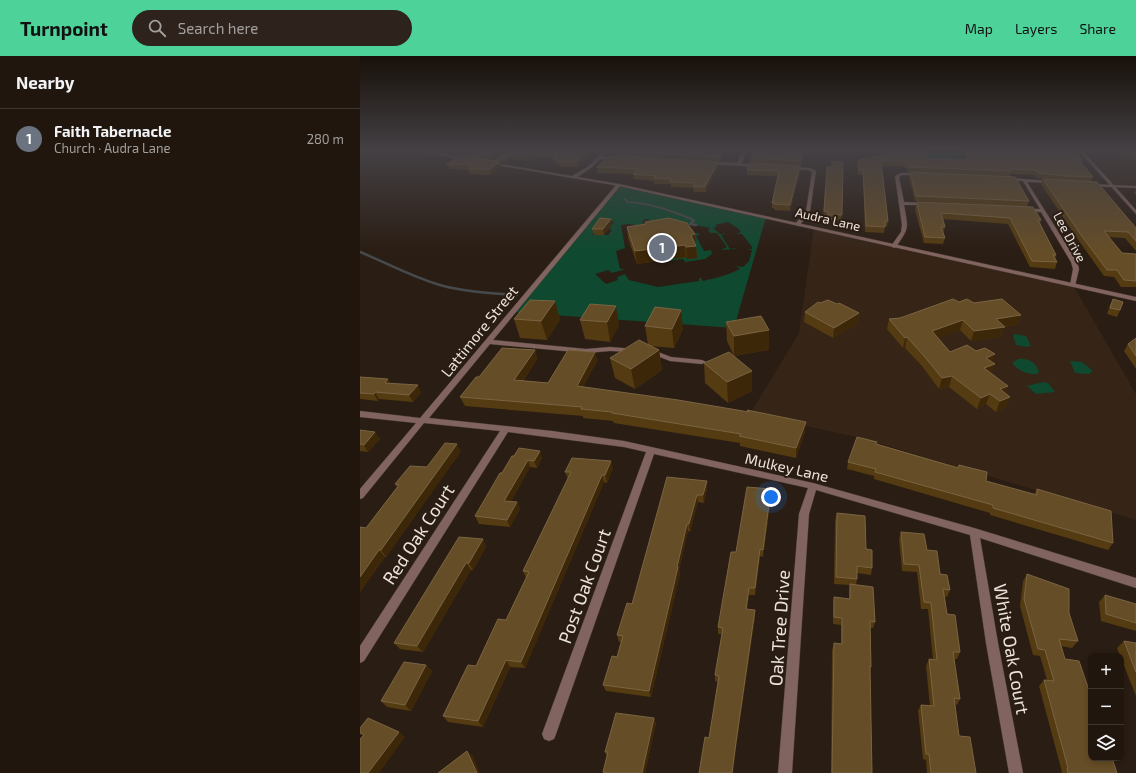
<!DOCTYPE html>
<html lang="en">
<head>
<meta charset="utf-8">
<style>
  body { margin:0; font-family:"Exo 2",sans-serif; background:#2d231c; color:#f1f3f6 }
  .controls { position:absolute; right:12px; bottom:12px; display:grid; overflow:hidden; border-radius:8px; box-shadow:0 2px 6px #0003 }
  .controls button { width:36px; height:36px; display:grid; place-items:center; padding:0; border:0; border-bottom:1px solid #3d352e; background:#20160e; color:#f1f3f6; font:20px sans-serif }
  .you { position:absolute; left:411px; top:441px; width:14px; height:14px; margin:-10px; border:3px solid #fff; border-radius:50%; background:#1a73e8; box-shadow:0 0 0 6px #1a73e833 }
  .badge { display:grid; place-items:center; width:26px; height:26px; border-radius:50%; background:#4dd39a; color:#fff; font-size:13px; font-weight:700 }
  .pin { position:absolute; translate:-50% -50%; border:2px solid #fff; box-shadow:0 1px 4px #0006 }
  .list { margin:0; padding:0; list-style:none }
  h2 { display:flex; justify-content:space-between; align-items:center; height:52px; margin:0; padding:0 16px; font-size:17px }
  h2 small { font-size:13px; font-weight:400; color:#a29f9e }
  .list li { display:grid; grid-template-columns:26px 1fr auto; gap:12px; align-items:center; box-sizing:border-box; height:60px; padding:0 16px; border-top:1px solid #3d352e }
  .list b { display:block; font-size:15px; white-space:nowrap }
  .list p { margin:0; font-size:13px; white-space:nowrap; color:#a29f9e }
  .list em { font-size:13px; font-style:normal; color:#a29f9e }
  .icon { flex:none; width:22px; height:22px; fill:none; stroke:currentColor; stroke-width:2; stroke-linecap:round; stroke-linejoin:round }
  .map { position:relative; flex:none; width:776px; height:717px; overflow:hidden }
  header { display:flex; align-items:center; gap:24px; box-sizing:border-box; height:56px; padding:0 20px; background:#4dd39a; color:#111 }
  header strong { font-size:19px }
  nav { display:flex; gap:22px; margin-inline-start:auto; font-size:14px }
  .search { width:280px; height:36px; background:#2d231c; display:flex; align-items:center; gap:10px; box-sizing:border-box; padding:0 14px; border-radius:22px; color:#a29f9e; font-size:15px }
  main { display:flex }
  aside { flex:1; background:#20160e }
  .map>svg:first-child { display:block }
</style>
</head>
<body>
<header>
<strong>Turnpoint</strong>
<div class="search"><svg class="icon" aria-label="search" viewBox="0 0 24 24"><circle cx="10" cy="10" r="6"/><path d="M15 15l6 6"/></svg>Search here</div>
<nav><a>Map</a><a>Layers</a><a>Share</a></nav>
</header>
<main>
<aside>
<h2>Nearby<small></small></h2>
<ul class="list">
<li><span class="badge" style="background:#6b7280">1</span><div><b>Faith Tabernacle</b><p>Church · Audra Lane</p></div><em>280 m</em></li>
</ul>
</aside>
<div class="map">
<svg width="776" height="717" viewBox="0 0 776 717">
  <rect width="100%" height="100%" fill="#2a1d13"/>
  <!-- built -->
  <path fill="#362416" d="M721,95h55v36l-25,-1z
    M454,171l259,58 63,109v126l-275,-82 -111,-24 49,-81z"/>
  <!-- green -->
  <path fill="#0f492f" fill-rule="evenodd" d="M566,95h34l5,12 -36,-2z
    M259,129l147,32 -32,111 -223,-16zM285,163l5,1 -1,1 3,1 1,-2 26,2 31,6 -2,3 3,2h6l10,14 -6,3 14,-1 1,-1 -6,1 -9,-14 6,-2 -7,1 -7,-6 4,-1 -2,-2 13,-3 11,7 2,3 -5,2h6l10,13v2l-6,1h6l-3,11 -6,6 -7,-1 4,3c-12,6 -24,9 -37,12l-2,-3h-2v3l-41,6 -29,-7 -4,-6 -8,3 1,3 -12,4 -11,-10 13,-4 4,3 14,-4h-6l-4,-18 9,-3 -4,-23 7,-1 8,1 61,33 -10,1 -1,-2 -26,3v2l23,-3 2,3 20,-3 7,-5 -1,-4 -7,1 -8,-15 5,-2 -59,-11zM246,165l8,1 -5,7 3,1 -4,5h-16z
    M655,278l11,2 5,10 -4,1 -11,-2 -3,-9z
    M658,303c10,-1 18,3 21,13l-2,2c-9,1 -20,-4 -25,-11z
    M710,305l12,1 11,9 -4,3 -14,-1z
    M683,326l5,1 7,9 -19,2 -9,-8z"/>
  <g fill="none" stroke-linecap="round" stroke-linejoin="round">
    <!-- stream-far1 -->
    <path stroke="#474a4d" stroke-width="2" d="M265,143l2,3c24,1 45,9 67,18l-2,2"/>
    <!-- stream -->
    <path stroke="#474a4d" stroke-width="2.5" d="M333,165l-3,3 6,1
      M0,196c27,11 52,25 80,33 25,7 51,8 77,10"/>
    <!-- minor casing -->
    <g stroke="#45392f" stroke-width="1">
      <path id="minor" d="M153,95h6l-27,13 -3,-1z
        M243,95h5l-6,6 17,2 -2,1 -17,-1 -9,9 -15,10h-4v-2l17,-10z
        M383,95h4l-6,13 18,1 1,2 -53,-3 -2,-1 2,-1 30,1z
        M428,111l22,1 6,3 -6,40 -10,14 -2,1 -3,-2 11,-13 6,-39 -3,-2 -20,-1z
        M541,117h18l2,1 -2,1h-17l-3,2 5,25 23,1 2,1 -2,1h-23c4,23 6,22 -8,42l-2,1 -3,-2 10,-14 1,-7 -7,-49z
        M647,122l44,3 2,1 -2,1 -24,-1 50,80 2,7 -4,17h-4l-1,-1 3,-16 -2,-7 -30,-50 -17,-1 -2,-1 2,-1h16l-17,-28 -18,-1v-1z
        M257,128l4,1 -128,155 93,9 24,-2 24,2 4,2 -2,1 -26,-1 -24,2 -96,-9 -61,74 123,13 72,10 189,42 161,45 162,50v10l-156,-50 18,105 25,130h-14l-23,-130 -16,-108 -154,-45 -7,24 -17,259h-14l21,-259 9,-26 -154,-34 -98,280 -2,5 -5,2 -5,-2 -2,-5 104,-282 -22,-5 -116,-15 -144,229 -4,2v-17l140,-215 -76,-8 -61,75 -3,1v-10l56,-66 -56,-6v-6l60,7z
        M729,128l47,2v2l-49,-2v-1z
        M289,295l9,1 13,5 31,3 4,2 -4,2 -32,-3 -15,-6 -8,-1 -2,-1z"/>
    </g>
    <!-- tertiary casing -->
    <g stroke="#45392f" stroke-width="1">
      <path id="tertiary" d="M58,95h11l39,8 -2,1z
        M719,95h4l53,59v4z
        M129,106l130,22 517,113v4l-517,-115 -129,-22z"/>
    </g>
    <!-- minor -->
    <use href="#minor" fill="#816460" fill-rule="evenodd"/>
    <!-- tertiary -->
    <use href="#tertiary" fill="#816460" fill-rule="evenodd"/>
  </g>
  <!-- wall -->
  <path fill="#543b11" d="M102,95h47l-18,9 -23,-4 -1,-3h-5z
    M150,95h84l-16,16h-20v-2l-4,-1 -1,-5 -17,-2 -9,4 -15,-2 -6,4 -6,-1 -1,-5z
    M255,95h110l-5,11 -104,-6z
    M604,95h107l-1,2 12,7 -1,3 12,14 -2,5 45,46v23l-11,-13 -16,-1 13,16 14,1v33h-15l-7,-10 -10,-1 -25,-35 -38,-57 2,-5 -7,-1 -2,-3 -24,-1v2l19,25 -2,6 -112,-6 -6,-24 1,-5h-2l-1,-4h-3l-1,-2h-21l6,55 -1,6 -2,-1 -1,7 -19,-1 -2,-57h-5l-1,-10 1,-5 70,-1 38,1 -2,-5z
    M758,95h18v12z
    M443,99l-2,11 -50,-3v-5z
    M87,108l54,3 -10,8 -21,-1 -1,-4 -20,-1z
    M237,111h121l-12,25h-12l-1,-4 -22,-1v-3h-17v-3l-20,-2 -1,-5 -36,-1z
    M387,114l53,1 -10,40 -16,-1v-2h-2v-5l6,-27 -31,-1z
    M465,130l17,29 -1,6 -13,-1v-3h-5z
    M776,133v6l-2,-2z
    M557,146l124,18 -1,4 16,31 -1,4 2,3 -2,7 -25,-2 -22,-43 -65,-5 2,8 -2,6 2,5 -2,6 -19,-1 -9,-33z
    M251,163l1,6 -8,10h-10l-2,-6z
    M285,166l50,12 2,24 -10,1 -1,-2 -49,7 -9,-26 -1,-11 18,-3z
    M753,243l7,11 -3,7 -10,-3 3,-9z
    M195,245l5,19 -13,20 -27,-2 -6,-19z
    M599,246l15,1 47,12 -4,10 -13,2 -3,10 -30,4 -11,-11 -22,8 12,14 42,10 3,2 -4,10 17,12 -3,7 5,4 -4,10 -10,5 -10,-8 -9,5 -28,-22 -10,2 -17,-23 -17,-18h-2l-16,-19 2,-10 11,-1z
    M460,247l39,10 -1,10 -25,15 -29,-16 1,-10z
    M230,248l29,21 -9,17 -25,-3 -5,-19z
    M366,266l43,28 -35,6 -7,-15z
    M285,270l38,3 -9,19 -24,-2 9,4 3,20 -27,19 -20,-11 -5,-20 38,-13z
    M776,282v31l-12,-18 4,-7z
    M175,294l2,9 -14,22 25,2 47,-31 2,9 -14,26 164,25v-2l58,21 -9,27 -56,-12v-3l-126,-20 -1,-2 -30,-3v-2l-118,-10 -5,-9 19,-20z
    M344,307l48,28 -24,12 -23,-20z
    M0,321l28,2 2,4 31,9 -8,10 -34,-3 -1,2 -18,-2z
    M0,374l20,9 -12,13 -7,-1 -1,1z
    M517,388l81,23 1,-2 27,16 48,14 3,-6 76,54 -5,7 -118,-35v-2l-116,-34v-3l-27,-7 1,-7z
    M101,395l-75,106h-1l-25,35v-64h6l31,-41 -2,-3 32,-17z
    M152,400l30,2 -5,10 -7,-1 -19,34 6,1 3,7 -10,18 -31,-3 -4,-8z
    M253,412l-6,15 -3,-1 -79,186 -15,-1 -27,60 -35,-5 -5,-6 63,-96 20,-42 -3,-7 45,-92 -3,-7z
    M307,421l40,4v7l-3,15 -6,-1 -8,30 -2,-1 -9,39 1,4 -29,123 -45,-6 -3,-6 14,-28 4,-15h-2l-2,-7 15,-31z
    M411,441l-8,60 -3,-1 -5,39h-6l-2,14 8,8 -19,130 -3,26h-34l10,-35 9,-56 -3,-1v-6l7,-41h-4v-7l18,-75z
    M477,457l29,36 6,19 -1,7 -14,-2v6l-1,6 19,37 -2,6h-3l1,39 -1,3 2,103h-41l1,-123 2,-7 7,1v-19l-8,-1v-20l1,-7 15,2v-8l1,-6 -16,-1 1,-63z
    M541,476l26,18 23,40 -3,7 -2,-1 2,18 13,38 -3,7h-3l6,40 -3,6 -2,-1 4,32 17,37h-49l-1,-13 -3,-1 -5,-48 3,-6 9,1 -4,-40 3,-7 4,1 -5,-51h-7l-4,-37 -15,-1 -3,-32z
    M123,483l3,8 -13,23h-2l-48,82 -23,-3 -6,-6z
    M667,518l42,39 9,28 -6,7 -11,-2 4,13 52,114h-56l1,-1 -23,-86 5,-6h3l-7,-24 -7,-1 -13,-49 3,-25z
    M745,539l31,9v27l-35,-10 -2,-19z
    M764,585l12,2v53l-19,-48z
    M66,609l6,6 -21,40 -24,-4 -6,-6z
    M294,662l2,5 -11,50h-42v-1l4,-15 -2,-5z"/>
  <!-- shaded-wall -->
  <path fill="#3d2709" d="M138,95h11l-18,9 -1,-5z
    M228,95h6l-16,16 -1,-5z
    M362,95h3l-5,11v-5z
    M174,96l2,5 -9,4 -1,-5z
    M150,98l2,5 -6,4 -1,-5z
    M140,106l1,5 -10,8 -1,-6z
    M358,106v5l-12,25 -1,-5z
    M440,110v5l-10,40v-6z
    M251,163l1,6 -8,10 -1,-6z
    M335,178l1,12 -5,-11z
    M325,189l1,12 -49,7 -2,-13z
    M336,190l1,12 -10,1 -1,-12z
    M195,245l5,19 -13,20 -6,-19z
    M256,250l3,19 -9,17 -3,-20z
    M321,254l2,19 -9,19 -2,-19z
    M499,257l-1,10 -25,15 1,-10z
    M661,259l-4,10 -13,2 -3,10 -30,4 3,-10 22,-12z
    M603,264l-3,10 -31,12 3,-11z
    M409,274v20l-35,6v-20z
    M547,281l-2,11h-2l2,-10z
    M175,294l2,9 -20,30 -3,-9z
    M299,294l3,20 -27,19 -4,-20z
    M235,296l2,9 -18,34 -2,-9z
    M635,298l-4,11 -5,-7z
    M635,308l-4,10 -7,-6z
    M392,315v20l-24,12 -1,-21z
    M592,320l-3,11 -10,2 3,-11z
    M28,323l4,7 -7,-3z
    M58,329l3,7 -8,10 -4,-7z
    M648,330l-4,10 -4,-7z
    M15,336l4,7 -1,2 -4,-7z
    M630,338l-4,10 -9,5 4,-11z
    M650,341l-4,10 -10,5 4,-11z
    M446,366l-1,9 -9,27v-10z
    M15,376l5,7 -12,13 -4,-7z
    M97,388l4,7 -75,106 -5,-7z
    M180,395l2,7 -5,10 -3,-7z
    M168,404l2,7 -22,41 -4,-7z
    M251,405l2,7 -6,15 -2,-8z
    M242,419l2,7 -79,186 -4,-6z
    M347,425v7l-3,15 -1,-8z
    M411,433v8l-8,60v-7z
    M337,439l1,7 -8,30 -1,-8z
    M157,446l3,7 -10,18 -3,-7z
    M327,468l1,7 -9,39 1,4 -29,123 -2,-6 28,-124z
    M123,483l3,8 -13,23 -4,-7z
    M400,493v7l-5,39v-7z
    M19,494l6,7 -25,35v-15z
    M106,507l5,7 -48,82 -6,-6z
    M389,532v7l-3,21v-7z
    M395,554v7l-19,130 -3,26h-1l4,-31z
    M146,604l4,7 -27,60 -5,-6z
    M66,609l6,6 -21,40 -6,-6z
    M294,662l2,5 -11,50h-3z
    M39,676l6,5 -26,36h-11z
    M107,695l6,5 7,17h-3z"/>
  <!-- building -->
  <path fill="#654d27" stroke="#7a6443" d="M107,95h31l-8,4z
    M150,95h78l-11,11h-20l2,-2 -6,-1 4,-4 -23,-3 -8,4 -16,-2 -5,4 -6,-1z
    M256,95h106l-2,6z
    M394,95h42l-1,3 8,1 -2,6 -50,-3z
    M543,95h23l2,8 41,1 -4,-9h80l31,2 6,7h-3l14,17 -27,-1 -28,-3 -2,-3 -26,-1 1,2 -102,-4 -1,-4 -3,-1 -1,-1h-23l7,60h-3v6l-19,-1 -3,-56h-4l-1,-10z
    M768,95h8v5z
    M101,99l39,7 -10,7h-21l4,-4 -26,-1z
    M250,100l108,6 -13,25 -12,-1 2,-3 -25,-1 2,-3 -18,-1 2,-2 -23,-2 5,-5 -41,-2z
    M472,105l11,1 -1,53h-14v-3l-4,-1 3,-44h5z
    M390,107l50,3 -10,39 -16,-1 1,-1h-3l7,-32 -32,-1z
    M550,116l105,5 14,24 -113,-5z
    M683,123l54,3 39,46v13l-8,-9 -24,-1 18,22 14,1v27l-12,-1 -7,-10h-10l-26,-35z
    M557,146l116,5 8,13h-3l18,35h-3l4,7 -25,-1 -22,-43 -69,-5 4,14h-4l4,11 -20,-1 -8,-33h1z
    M240,162l11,1 -8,10h-11z
    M309,162l18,5 8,11 -4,1 5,11 -10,1 -1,-2 -50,6 -8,-24 19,-3 -1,-2z
    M593,243l6,3 8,-3 7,4 28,-4 19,16 -25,4 9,8 -31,4 -11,-11 -31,11 18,21 17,-7 9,6 9,-3 10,6 -9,4 9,6 -11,4 24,18 -8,3 10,8 -10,4 -10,-7 -9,4 -29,-22 -10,2 -18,-22 -17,-19 -2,1 -16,-19 11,-1z
    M753,243l10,3 -3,8 -10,-2z
    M170,244l25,1 -14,20 -27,-2z
    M468,244l9,4 2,-1 20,10 -25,15 -29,-16 13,-10 2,1z
    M230,248l26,2 -9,16 -27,-2z
    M295,251l26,3 -9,19 -27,-3z
    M401,260l8,14 -35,6 -8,-14z
    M776,282v18l-8,-12z
    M279,284l20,10 -28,19 -21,-11z
    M142,292l33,2 -21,30 34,3 20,-33 27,2 -18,34 101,14 71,12 -2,-2 59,12 -10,26 -57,-12 2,-2 -129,-21v-1l-31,-3 1,-2 -122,-10 16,-20h3z
    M369,296l23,19 -25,11 -23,-19z
    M0,321l28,2 -3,4 33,2 -9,10 -34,-3 -1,2 -14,-1z
    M0,374l15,2 -11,13 -4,-1z
    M497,381l20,5 -1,2 82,24 1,-3 28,7 -1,9 51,14v-6l74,22 2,32 -120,-35v-3l-118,-33 1,-3 -28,-7z
    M85,387l12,1 -76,106h-2l-19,27v-50l6,1 33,-43 -4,-1 15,-18 17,1z
    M159,392l21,3 -6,10 -6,-1 -24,41 13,1 -10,18 -32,-4 25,-43h2l10,-17h2z
    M212,402l39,3 -6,14h-3l-81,187 -15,-2 -28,61 -35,-5 25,-51 8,1 22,-47 8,1 23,-48 -6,-1 48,-99h-6z
    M307,421l40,4 -4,14h-6l-8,29h-2l-10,43h1l-29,124 -46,-6 9,-29 5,1 6,-21 -6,-1 10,-32 5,1z
    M387,431l24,2 -8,61 -3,-1 -5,39h-6l-3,21 9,1 -19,132 -4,31h-33l6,-36 4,1 10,-62 -4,-1 8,-47 -5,-1 13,-75h5z
    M477,457l28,3 1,33 6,1v18l-15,-2v13l-21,-2z
    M541,476l23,2 3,16 10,1 3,23 7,1 3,15 -7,-1 4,25 8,1 5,37h-7l7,47 -6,-1 5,38 11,1 6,36h-45l-2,-19h-3l-5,-49 13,1 -5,-47 8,1 -6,-57 -7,-1 -5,-37 -15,-1z
    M99,481l24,2 -14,24h-3l-49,83 -23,-3z
    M667,518l42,15v24l9,28 -19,-2 6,20 14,2 12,35v62h21l5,15h-49l-1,-5h1l-24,-88 10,1 -9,-31 -7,-1 -14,-50z
    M490,528l23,3 2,35 -5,-1 1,46 -1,-1 2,107h-40l2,-130 8,1v-26l-8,-1v-20l16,2z
    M745,539l31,9v19l-30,-9z
    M764,585l12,2v29z
    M44,606l22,3 -21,40 -24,-4z
    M256,657l38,5 -12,55h-34l-5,-1 5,-20h-3z
    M8,662l31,14 -31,41h-8v-34l4,-4 -4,-2v-5z
    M107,695l10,22h-39z"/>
  <!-- sky -->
  <linearGradient id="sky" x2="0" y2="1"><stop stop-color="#17100a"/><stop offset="0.48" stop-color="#444044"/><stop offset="1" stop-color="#444044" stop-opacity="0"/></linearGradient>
  <rect width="776" height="196" fill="url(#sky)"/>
  <g text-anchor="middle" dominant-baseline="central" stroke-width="4" stroke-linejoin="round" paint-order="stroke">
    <!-- far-street labels -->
    <g font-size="13" fill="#ece3dc" stroke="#2a1d13">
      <text transform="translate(468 163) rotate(13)">Audra Lane</text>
      <text transform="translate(710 181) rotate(62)">Lee Drive</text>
    </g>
    <!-- street labels -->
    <g font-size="15" fill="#ece3dc" stroke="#2a1d13">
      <text transform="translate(119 275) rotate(-51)">Lattimore Street</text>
      <text transform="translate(427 411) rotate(13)">Mulkey Lane</text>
    </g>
    <!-- near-street labels -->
    <g font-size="18" fill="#ece3dc" stroke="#2a1d13">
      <text transform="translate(58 478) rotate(-57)">Red Oak Court</text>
      <text transform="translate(224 530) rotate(-70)">Post Oak Court</text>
      <text transform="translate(419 572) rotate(-86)">Oak Tree Drive</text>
      <text transform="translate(652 593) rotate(80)">White Oak Court</text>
    </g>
  </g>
</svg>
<div class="controls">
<button>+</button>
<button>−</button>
<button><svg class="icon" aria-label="layers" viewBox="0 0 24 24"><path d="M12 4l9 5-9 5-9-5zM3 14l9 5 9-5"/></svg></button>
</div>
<div class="you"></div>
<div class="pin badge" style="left:302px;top:192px;background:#6b7280">1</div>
</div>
</main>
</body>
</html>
